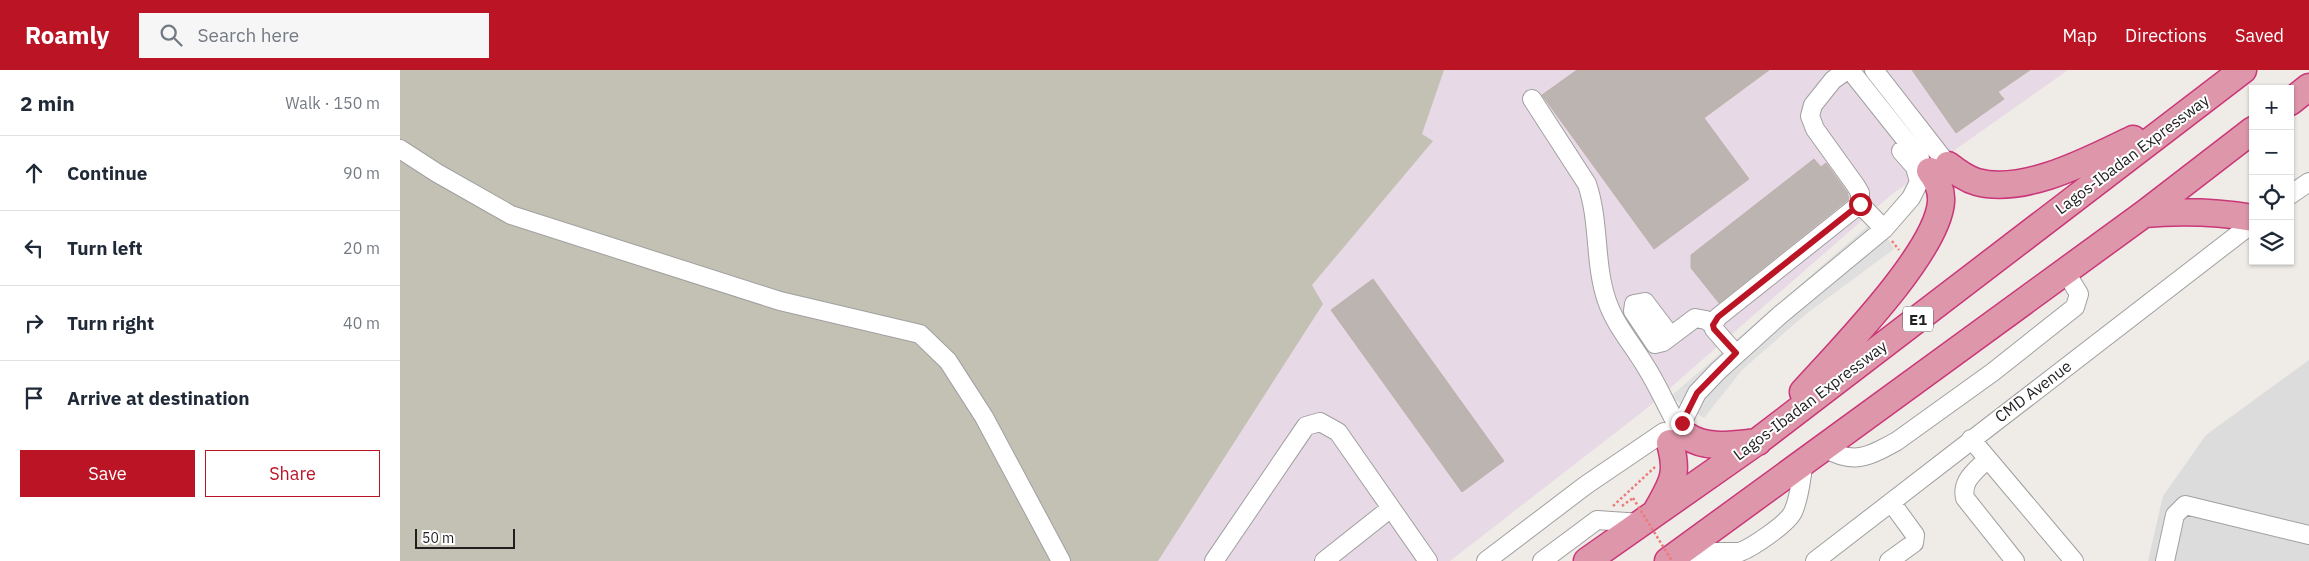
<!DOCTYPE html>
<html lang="en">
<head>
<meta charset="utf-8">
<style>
  body { margin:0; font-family:"IBM Plex Sans",sans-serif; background:#f6f6f7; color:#1f2937 }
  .controls { position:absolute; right:15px; top:15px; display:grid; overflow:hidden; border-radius:0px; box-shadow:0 1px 4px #0004 }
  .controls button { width:45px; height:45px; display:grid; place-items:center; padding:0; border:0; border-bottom:1px solid #e0e1e3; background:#fff; color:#1f2937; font:25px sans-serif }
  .scale { position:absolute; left:15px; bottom:12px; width:100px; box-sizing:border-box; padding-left:5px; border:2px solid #1f1f1f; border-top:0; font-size:14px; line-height:18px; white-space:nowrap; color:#1f1f1f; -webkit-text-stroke:4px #fff; paint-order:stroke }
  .stop { position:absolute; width:15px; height:15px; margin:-11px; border:4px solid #bb1425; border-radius:50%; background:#fff }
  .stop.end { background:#bb1425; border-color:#fff; box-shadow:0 1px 5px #0008 }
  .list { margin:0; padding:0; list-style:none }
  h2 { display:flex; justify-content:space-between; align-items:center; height:65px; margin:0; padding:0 20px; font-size:21px }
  h2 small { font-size:16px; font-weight:400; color:#747a83 }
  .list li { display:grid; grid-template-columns:32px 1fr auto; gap:15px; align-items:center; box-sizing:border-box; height:75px; padding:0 20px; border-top:1px solid #e0e1e3 }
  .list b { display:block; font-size:19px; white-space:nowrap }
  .list em { font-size:16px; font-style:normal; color:#747a83 }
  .actions { display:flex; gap:10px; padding:15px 20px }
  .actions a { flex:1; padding:11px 0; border:1px solid #bb1425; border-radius:0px; text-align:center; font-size:18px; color:#bb1425 }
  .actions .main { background:#bb1425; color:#fff }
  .icon { flex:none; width:28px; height:28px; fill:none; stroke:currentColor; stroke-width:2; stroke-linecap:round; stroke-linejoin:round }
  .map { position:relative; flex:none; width:1909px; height:491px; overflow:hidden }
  header { display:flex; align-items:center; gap:30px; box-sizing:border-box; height:70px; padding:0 25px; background:#bb1425; color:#fff }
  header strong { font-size:24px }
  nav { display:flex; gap:28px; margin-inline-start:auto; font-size:18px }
  .search { width:350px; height:45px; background:#f6f6f7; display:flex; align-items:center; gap:12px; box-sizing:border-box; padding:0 18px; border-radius:0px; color:#747a83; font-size:19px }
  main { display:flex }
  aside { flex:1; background:#fff }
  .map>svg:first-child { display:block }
</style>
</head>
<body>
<header>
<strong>Roamly</strong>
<div class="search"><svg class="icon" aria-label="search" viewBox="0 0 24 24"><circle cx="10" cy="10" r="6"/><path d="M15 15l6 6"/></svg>Search here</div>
<nav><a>Map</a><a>Directions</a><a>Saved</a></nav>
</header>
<main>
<aside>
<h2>2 min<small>Walk · 150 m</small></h2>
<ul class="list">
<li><svg class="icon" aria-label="ahead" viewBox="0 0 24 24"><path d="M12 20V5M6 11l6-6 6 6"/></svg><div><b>Continue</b></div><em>90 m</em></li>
<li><svg class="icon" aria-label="left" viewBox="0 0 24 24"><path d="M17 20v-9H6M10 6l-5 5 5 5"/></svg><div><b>Turn left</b></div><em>20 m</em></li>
<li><svg class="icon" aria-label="right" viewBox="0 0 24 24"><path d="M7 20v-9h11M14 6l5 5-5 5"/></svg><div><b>Turn right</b></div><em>40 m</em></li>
<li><svg class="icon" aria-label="arrive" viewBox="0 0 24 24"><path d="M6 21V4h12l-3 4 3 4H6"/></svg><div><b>Arrive at destination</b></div></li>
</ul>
<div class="actions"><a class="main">Save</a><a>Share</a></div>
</aside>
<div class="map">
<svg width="1909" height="491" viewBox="0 0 1909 491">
  <rect width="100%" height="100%" fill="#efebe7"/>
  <!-- residential -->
  <path fill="#dddcdd" d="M1909,290v201h-161l15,-65 43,-61z"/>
  <!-- industrial -->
  <path fill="#e7d9e6" d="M0,0h1668l-177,125 -245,214 -196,152h-1050z"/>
  <!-- construction -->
  <path fill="#c3c1b3" d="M0,0h1044l-22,64 11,7 -121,144 11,19 -165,257h-758z"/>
  <!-- parking -->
  <path fill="#dfdfdf" d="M1476,149l18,30 -88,65 -64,56 -38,48 -34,-21z"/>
  <!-- building -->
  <path fill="#bcb4b0" stroke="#bfb1aa" d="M1177,0h192l-65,48 45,61 -95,70 -112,-154z
    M1512,0h118l-32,22 6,7 -48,34z
    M1414,89l7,8 5,-4 21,29 2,7 -130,104 -28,-35v-13z
    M973,209l131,182 -42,31 -131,-182z"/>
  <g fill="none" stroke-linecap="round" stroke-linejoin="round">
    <!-- minor casing -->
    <g stroke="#a0a0a0" stroke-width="20">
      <path id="minor" d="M1450,0l70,88
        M1474,0l74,95
        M1132,29l55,85c13,38 7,80 20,117 8,24 26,44 39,66 11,17 19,36 29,54
        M0,79l37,24 74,42 269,86 140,33 28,27 36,56 77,144
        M1890,125l19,-13
        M1460,134l24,25
        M1270,265l-25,-33 -11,2 -1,7 22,33 8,-2 32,-24 11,2 7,5
        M1335,283l-21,-24 -1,-4 5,-8 142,-113v-11l-4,-7 -41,-57 -5,-13 3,-11 20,-25 14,-10
        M1282,353l15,-30 21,-22 62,-56 104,-86 27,-31 8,-16 -4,-15 -14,-16
        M1571,369l103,122
        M1424,378c30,17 44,9 73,-7l96,-69 82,-65 4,-13 -14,-23
        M1587,389c-11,12 -26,21 -22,39l50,63
        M1281,482h59c13,-5 47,-28 53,-40 7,-15 8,-34 11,-50
        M814,491l92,-135 14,-4 18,10 90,129
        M924,491l67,-53
        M1086,491l100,-76 78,-53
        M1142,491l55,-41 44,3
        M1415,491l438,-338
        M1489,491l25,-18 1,-8 -24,-33
        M1765,491l10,-46 10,-10 124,30"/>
    </g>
    <!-- highway casing -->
    <g stroke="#ca3778" stroke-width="29">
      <path id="highway" d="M1890,32l19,-15
        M1548,95c9,7 18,14 29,17 48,13 114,-23 156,-43
        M1744,144c36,-3 73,-2 109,4
        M1403,322c35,-39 134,-139 138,-190 1,-12 -3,-21 -11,-31
        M1287,366c20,14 48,8 71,6
        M1257,440c15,-27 22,-35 13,-67
        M1187,491l171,-120 485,-371
        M1268,491l476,-347 109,-84"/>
    </g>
    <!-- path -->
    <path stroke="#ec7a7a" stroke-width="2.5" stroke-dasharray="2.5 2.5" stroke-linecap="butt" d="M1492,171l7,9
      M1213,436l42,-39
      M1222,436l11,-8"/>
    <!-- minor -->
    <use href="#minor" stroke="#fff" stroke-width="18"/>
    <!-- highway -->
    <use href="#highway" stroke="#de96ab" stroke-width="26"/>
    <!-- path-bridge -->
    <path stroke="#ec7a7a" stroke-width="2.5" stroke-dasharray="2.5 2.5" stroke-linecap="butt" d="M1233,428l39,63"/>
  </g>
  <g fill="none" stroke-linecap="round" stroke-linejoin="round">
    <!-- route -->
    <path stroke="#bb1425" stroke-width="6" d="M1282,353l15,-30 39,-40 -22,-24 -1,-4 5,-8 142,-113"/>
  </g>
  <g text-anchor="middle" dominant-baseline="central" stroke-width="4" stroke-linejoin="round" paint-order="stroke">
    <!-- shield labels -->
    <rect fill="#fff" stroke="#626262" stroke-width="1" x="1503" y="236.5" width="30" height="25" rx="4"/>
    <g font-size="15" font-weight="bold" fill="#1f1f1f">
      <text x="1518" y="249">E1</text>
    </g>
    <!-- street labels -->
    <g font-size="16" fill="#1f1f1f" stroke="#fff">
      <text transform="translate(1732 84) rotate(-37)">Lagos-Ibadan Expressway</text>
      <text transform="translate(1633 321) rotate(-37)">CMD Avenue</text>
      <text transform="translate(1410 330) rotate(-37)">Lagos-Ibadan Expressway</text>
    </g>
  </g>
</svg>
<div class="controls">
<button>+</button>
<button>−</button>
<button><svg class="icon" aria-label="locate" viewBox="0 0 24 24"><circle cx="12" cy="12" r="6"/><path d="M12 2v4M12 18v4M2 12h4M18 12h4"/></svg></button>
<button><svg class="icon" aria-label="layers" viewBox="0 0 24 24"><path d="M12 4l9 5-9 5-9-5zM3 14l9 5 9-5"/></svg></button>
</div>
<div class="scale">50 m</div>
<div class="stop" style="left:1460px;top:134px"></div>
<div class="stop end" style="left:1282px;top:353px"></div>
</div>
</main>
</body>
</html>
